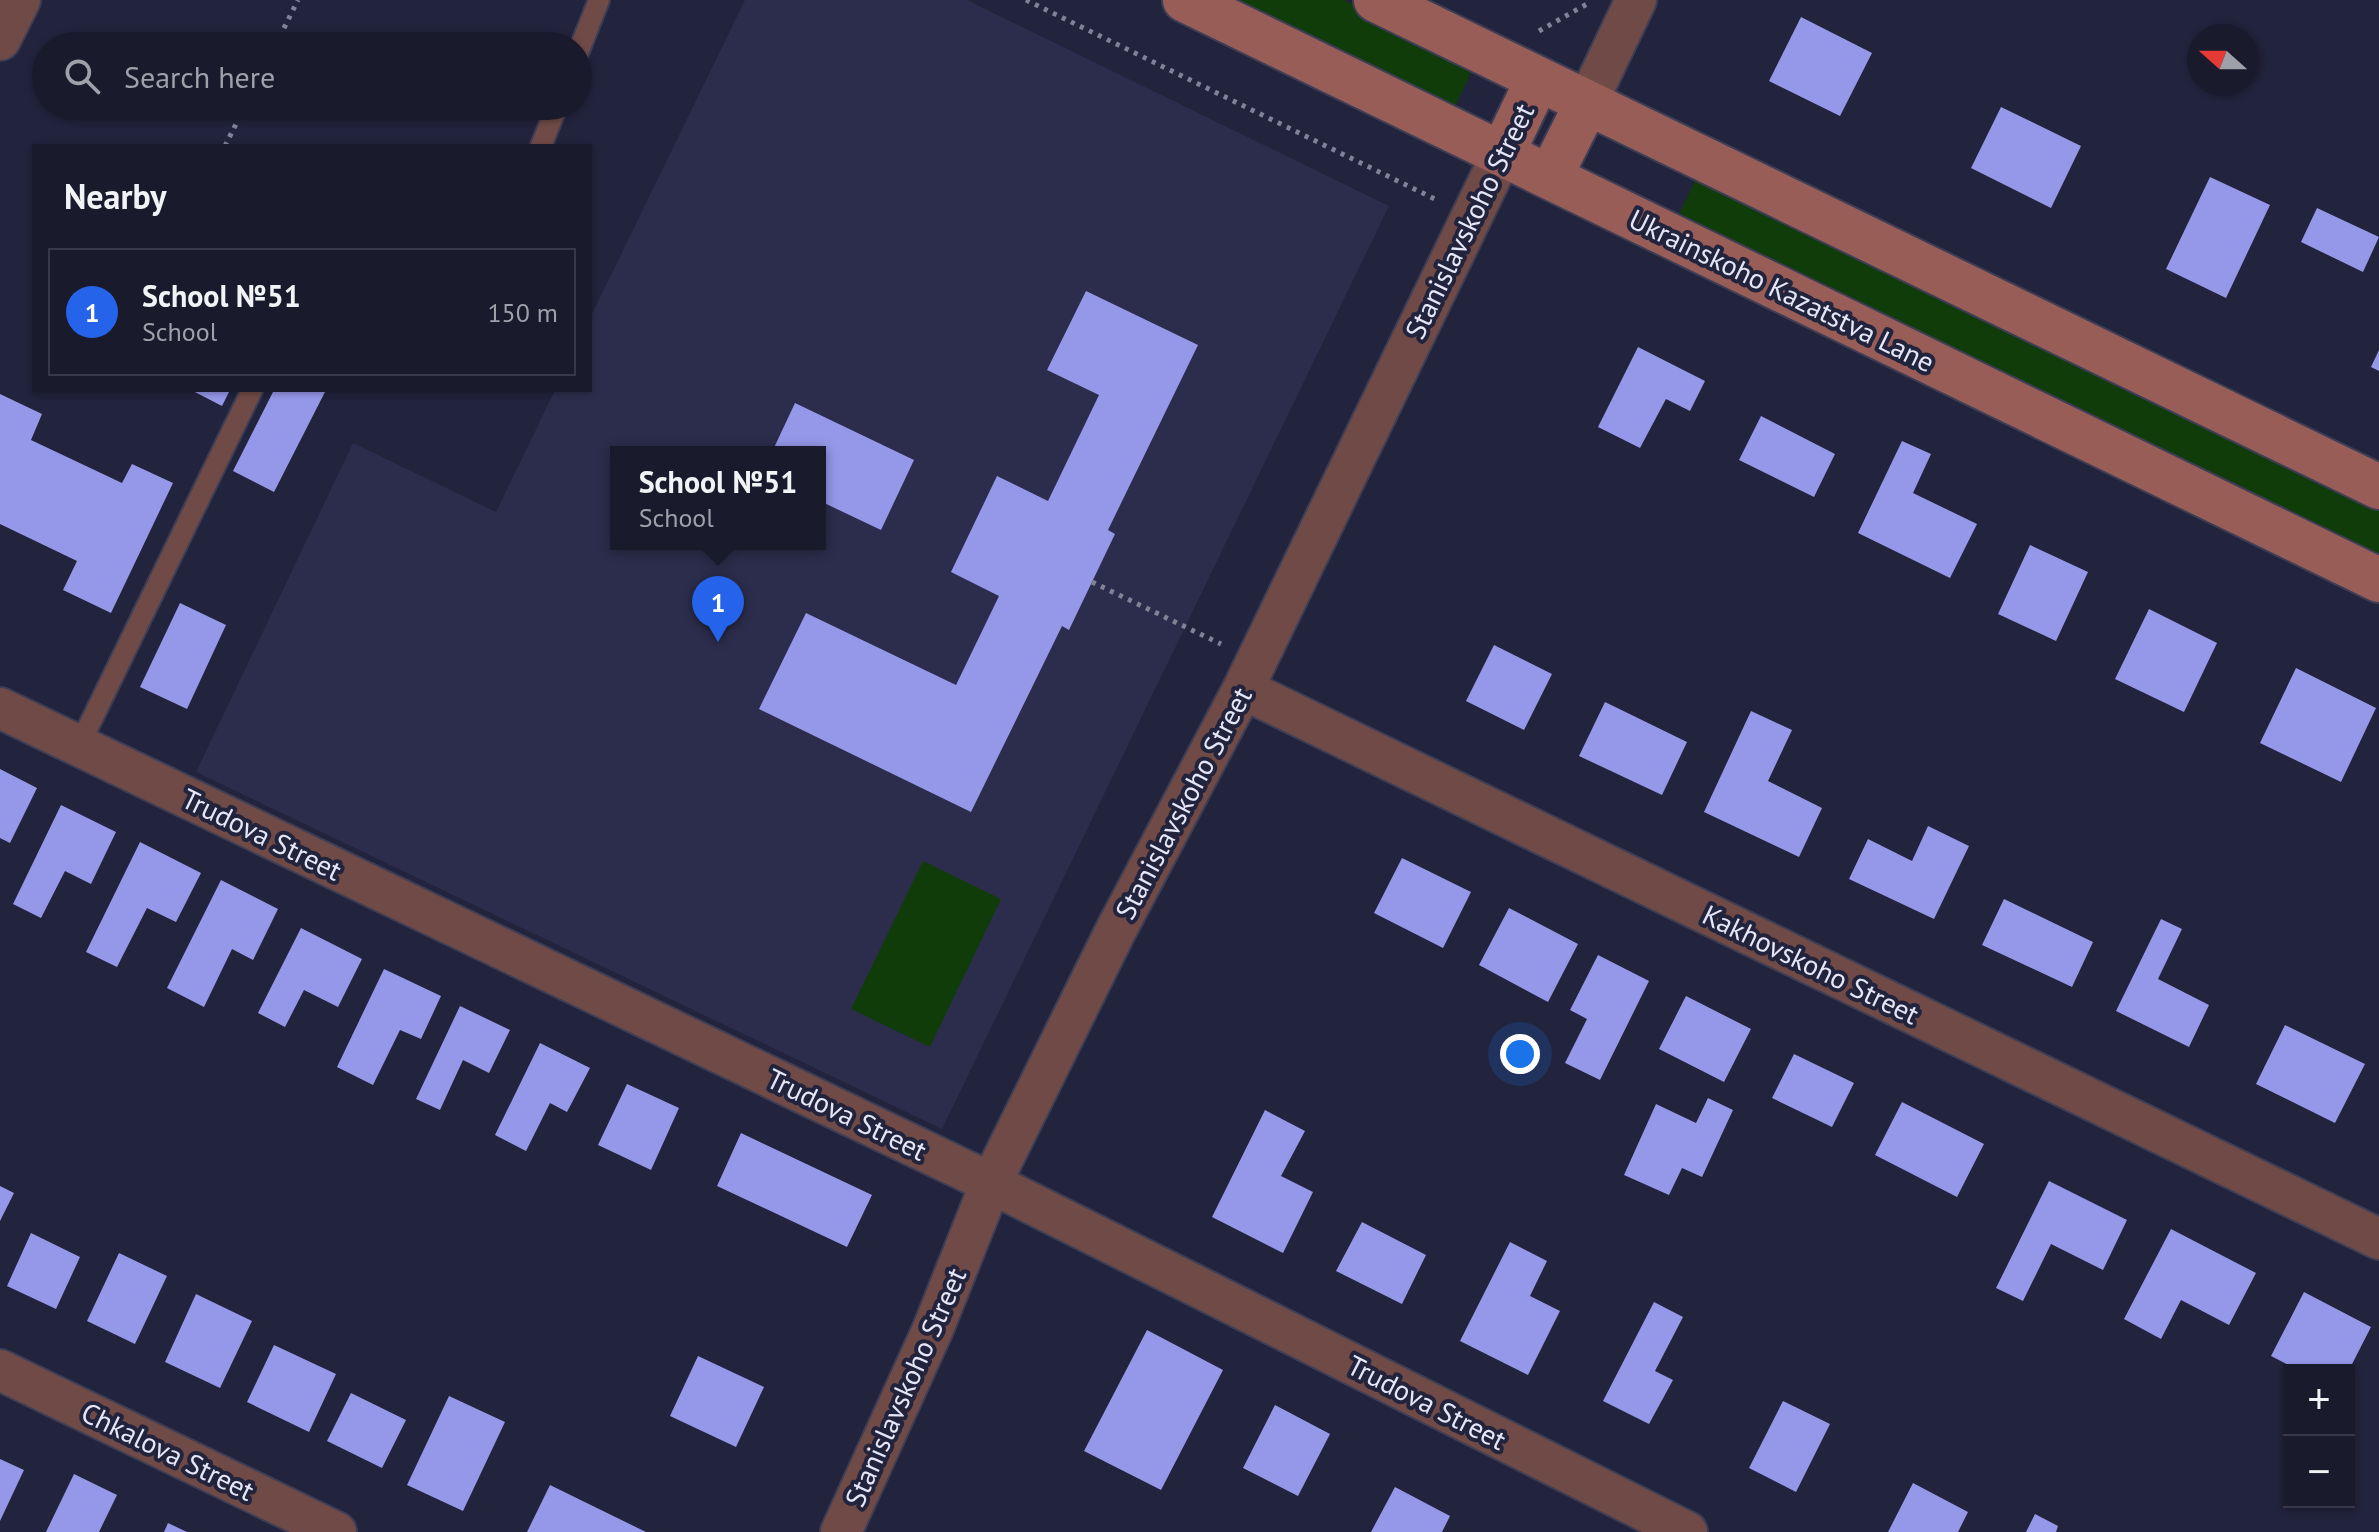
<!DOCTYPE html>
<html lang="en">
<head>
<meta charset="utf-8">
<style>
  body { margin:0; font-family:"PT Sans",sans-serif; background:#232335; color:#f1f3f6 }
  .controls { position:absolute; right:24px; bottom:24px; display:grid; overflow:hidden; border-radius:0px; box-shadow:0 2px 6px #0004 }
  .controls button { width:72px; height:72px; display:grid; place-items:center; padding:0; border:0; border-bottom:2px solid #383849; background:#1a1a2d; color:#f1f3f6; font:40px sans-serif }
  .compass { position:absolute; left:2187px; top:24px; width:72px; height:72px; border-radius:50%; background:#1a1a2d; box-shadow:0 2px 6px #0004; rotate:291deg }
  .you { position:absolute; left:1520px; top:1054px; width:28px; height:28px; margin:-20px; border:6px solid #fff; border-radius:50%; background:#1a73e8; box-shadow:0 0 0 12px #1a73e833 }
  .badge { display:grid; place-items:center; width:52px; height:52px; border-radius:50%; background:#2563eb; color:#fff; font-size:26px; font-weight:700 }
  .pin { position:absolute; translate:-50% -66px; filter:drop-shadow(0 2px 4px #0008) }
  .pin::after { content:''; position:absolute; top:42px; width:28px; height:24px; background:inherit; clip-path:polygon(0 0,100% 0,50% 100%) }
  .popup { position:absolute; left:610px; top:446px; width:216px; height:104px; box-sizing:border-box; display:grid; place-content:center; border-radius:0px; background:#1a1a2d; filter:drop-shadow(0 2px 6px #0005); font-size:26px; white-space:nowrap; color:#9fa1aa }
  .popup b { font-size:30px; color:#f1f3f6 }
  .popup::after { content:''; position:absolute; left:50%; top:100%; margin-left:-16px; border:16px solid transparent; border-top-color:#1a1a2d }
  .list { margin:0; padding:0; list-style:none }
  h2 { display:flex; justify-content:space-between; align-items:center; height:104px; margin:0; padding:0 32px; font-size:34px }
  h2 small { font-size:26px; font-weight:400; color:#9fa1aa }
  .list li { display:grid; grid-template-columns:52px 1fr auto; gap:24px; align-items:center; box-sizing:border-box; height:128px; margin:0 16px 16px; padding:0 16px; border:2px solid #383849; border-radius:0px }
  .list b { display:block; font-size:30px; white-space:nowrap }
  .list p { margin:0; font-size:26px; white-space:nowrap; color:#9fa1aa }
  .list em { font-size:26px; font-style:normal; color:#9fa1aa }
  .icon { flex:none; width:44px; height:44px; fill:none; stroke:currentColor; stroke-width:2; stroke-linecap:round; stroke-linejoin:round }
  .map { position:relative; flex:none; width:2379px; height:1532px; overflow:hidden }
  .search { position:absolute; background:#1a1a2d; box-shadow:0 2px 6px #0004; left:32px; top:32px; width:560px; height:88px; display:flex; align-items:center; gap:20px; box-sizing:border-box; padding:0 28px; border-radius:44px; color:#9fa1aa; font-size:30px }
  .panel { position:absolute; background:#1a1a2d; box-shadow:0 2px 6px #0004; left:32px; top:144px; width:560px; height:248px; border-radius:0px }
  .map>svg:first-child { display:block }
</style>
</head>
<body>
<div class="map">
<svg width="2379" height="1532" viewBox="0 0 2379 1532">
  <rect width="100%" height="100%" fill="#22233c"/>
  <!-- built -->
  <path fill="#2c2d4c" fill-rule="evenodd" d="M745,0h222l422,206 -447,923 -746,-357 157,-329 143,69 59,-122h35v-72zM616,452h204v92h-204z"/>
  <!-- green -->
  <path fill="#103c0a" d="M1224,0h120l131,63 -22,49z
    M1700,171l679,329v64l-704,-342z
    M923,861l78,38 -71,148 -79,-38z"/>
  <!-- building -->
  <path fill="#9598e9" d="M1801,17l71,36 -32,63 -71,-35z
    M2001,107l80,39 -30,62 -80,-40z
    M2210,177l60,28 -44,93 -60,-29z
    M2317,208l62,29 -16,35 -62,-30z
    M1086,291l112,54 -90,185 7,4 -46,96 -7,-4 -91,186 -212,-103 47,-96 150,72 43,-89 -48,-24 46,-96 51,25 51,-106 -52,-25z
    M1638,347l67,34 -15,30 -24,-12 -26,49 -42,-21z
    M2379,350v21l-8,-4z
    M191,390h39l-8,16z
    M274,390h52l-52,102 -41,-21z
    M0,394l42,20 -11,26 91,43 10,-19 41,19 -62,130 -48,-23 14,-29 -77,-37z
    M795,403l119,57 -33,70 -61,-29v-49h-48z
    M1761,416l74,38 -21,43 -75,-37z
    M1902,441l29,13 -18,39 64,31 -27,54 -92,-45z
    M2030,545l58,27 -32,69 -58,-27z
    M180,603l46,22 -39,84 -47,-22z
    M2149,609l68,34 -33,69 -69,-33z
    M1494,645l58,29 -28,56 -58,-29z
    M2296,668l80,40 -35,74 -81,-39z
    M1605,702l82,40 -25,53 -83,-39z
    M1751,711l41,19 -24,51 54,27 -23,49 -95,-45z
    M0,769l37,19 -27,55 -10,-5z
    M61,805l55,27 -25,52 -26,-13 -24,47 -28,-14z
    M1928,826l41,20 -35,73 -85,-40 19,-40 44,22z
    M140,842l61,31 -25,49 -29,-14 -30,59 -31,-15z
    M1402,858l69,34 -28,56 -69,-35z
    M221,880l57,29 -25,51 -21,-11 -28,58 -37,-19z
    M2004,899l89,43 -21,45 -90,-42z
    M1509,908l69,36 -30,58 -69,-37z
    M2161,919l21,10 -24,50 51,26 -20,42 -73,-36z
    M301,928l61,31 -24,48 -34,-17 -19,37 -27,-14z
    M1598,955l51,26 -49,99 -35,-17 22,-44 -17,-9z
    M384,969l57,27 -20,43 -21,-9 -27,55 -36,-18z
    M1686,996l65,33 -27,53 -65,-33z
    M460,1006l50,24 -21,43 -26,-13 -23,50 -24,-11z
    M2285,1025l80,39 -30,59 -79,-39z
    M540,1043l50,25 -23,44 -17,-9 -24,48 -31,-16z
    M1794,1054l60,29 -22,44 -60,-29z
    M627,1084l52,24 -28,62 -53,-25z
    M1708,1098l25,12 -31,67 -20,-9 -13,27 -45,-20 32,-71 40,19z
    M1902,1102l82,42 -27,53 -82,-42z
    M1265,1110l40,21 -24,45 32,16 -30,61 -71,-36z
    M741,1133l131,62 -25,52 -130,-61z
    M2049,1181l78,39 -24,50 -52,-26 -28,57 -27,-13z
    M0,1186l14,7 -14,28z
    M1362,1222l64,33 -24,49 -66,-33z
    M2171,1229l85,44 -27,52 -48,-25 -20,39 -37,-20z
    M31,1233l49,24 -24,52 -49,-23z
    M1510,1242l37,19 -17,35 30,15 -32,64 -68,-34z
    M119,1253l48,23 -32,68 -48,-23z
    M2304,1292l67,35 -22,43h-51l-27,-14z
    M196,1294l56,27 -32,67 -55,-26z
    M1654,1302l29,15 -28,54 18,9 -24,44 -46,-23z
    M1147,1330l76,40 -62,120 -77,-39z
    M274,1345l62,29 -27,58 -62,-30z
    M698,1356l66,31 -28,60 -66,-31z
    M351,1393l55,27 -24,48 -55,-27z
    M449,1396l56,26 -42,89 -56,-26z
    M1783,1401l47,23 -34,68 -47,-24z
    M1275,1405l55,29 -32,62 -55,-28z
    M0,1459l24,11 -24,51z
    M74,1474l43,21 -18,37h-53z
    M1913,1483l55,29 -10,20h-70z
    M550,1485l96,47h-119z
    M1395,1487l55,29 -8,16h-71z
    M2035,1514l23,12 -2,6h-30z
    M168,1523l19,9h-23z"/>
  <g fill="none" stroke-linecap="round" stroke-linejoin="round">
    <!-- lane casing -->
    <g stroke="#3d3e56" stroke-width="24">
      <path id="lane" d="M578,53l21,-53
        M541,146l16,-40
        M79,746l173,-356"/>
    </g>
    <!-- street casing -->
    <g stroke="#3d3e56" stroke-width="44">
      <path id="street" d="M0,40l20,-40
        M1587,103l49,-103
        M1243,689l1136,550
        M0,708l991,475 696,349
        M0,1370l336,162
        M841,1532l92,-203 58,-146 124,-251 128,-243 259,-535"/>
    </g>
    <!-- secondary casing -->
    <g stroke="#3d3e56" stroke-width="48">
      <path id="secondary" d="M1185,0l1194,580
        M1376,0l1003,487
        M1502,154l36,-75
        M1550,177l37,-74"/>
    </g>
    <!-- path -->
    <path stroke="#808297" stroke-width="5" stroke-dasharray="4 6" stroke-linecap="butt" d="M1026,0l409,199
      M1539,31l48,-27
      M275,46l23,-46
      M225,146l20,-40
      M1092,582l129,62"/>
    <!-- lane -->
    <use href="#lane" stroke="#704a46" stroke-width="20"/>
    <!-- street -->
    <use href="#street" stroke="#704a46" stroke-width="40"/>
    <!-- secondary -->
    <use href="#secondary" stroke="#995d57" stroke-width="44"/>
  </g>
  <g text-anchor="middle" dominant-baseline="central" stroke-width="8" stroke-linejoin="round" paint-order="stroke">
    <!-- street labels -->
    <g font-size="28" fill="#e5e7f8" stroke="#22233c">
      <text transform="translate(1469 221) rotate(-64)">Stanislavskoho Street</text>
      <text transform="translate(1782 290) rotate(26)">Ukrainskoho Kazatstva Lane</text>
      <text transform="translate(1183 803) rotate(-62)">Stanislavskoho Street</text>
      <text transform="translate(262 834) rotate(26)">Trudova Street</text>
      <text transform="translate(1811 964) rotate(26)">Kakhovskoho Street</text>
      <text transform="translate(847 1114) rotate(26)">Trudova Street</text>
      <text transform="translate(905 1387) rotate(-66)">Stanislavskoho Street</text>
      <text transform="translate(1427 1402) rotate(27)">Trudova Street</text>
      <text transform="translate(168 1451) rotate(26)">Chkalova Street</text>
    </g>
  </g>
</svg>
<div class="controls">
<button>+</button>
<button>−</button>
</div>
<svg class="compass" viewBox="-18 -18 36 36"><path d="M0-13l5 13h-10z" fill="#e53935"/><path d="M0 13l5-13h-10z" fill="#9fa1aa"/></svg>
<div class="you"></div>
<div class="pin badge" style="left:718px;top:642px">1</div>
<div class="popup"><b>School №51</b>School</div>
<div class="search"><svg class="icon" aria-label="search" viewBox="0 0 24 24"><circle cx="10" cy="10" r="6"/><path d="M15 15l6 6"/></svg>Search here</div>
<section class="panel">
<h2>Nearby<small></small></h2>
<ul class="list">
<li><span class="badge">1</span><div><b>School №51</b><p>School</p></div><em>150 m</em></li>
</ul>
</section>
</div>
</body>
</html>
